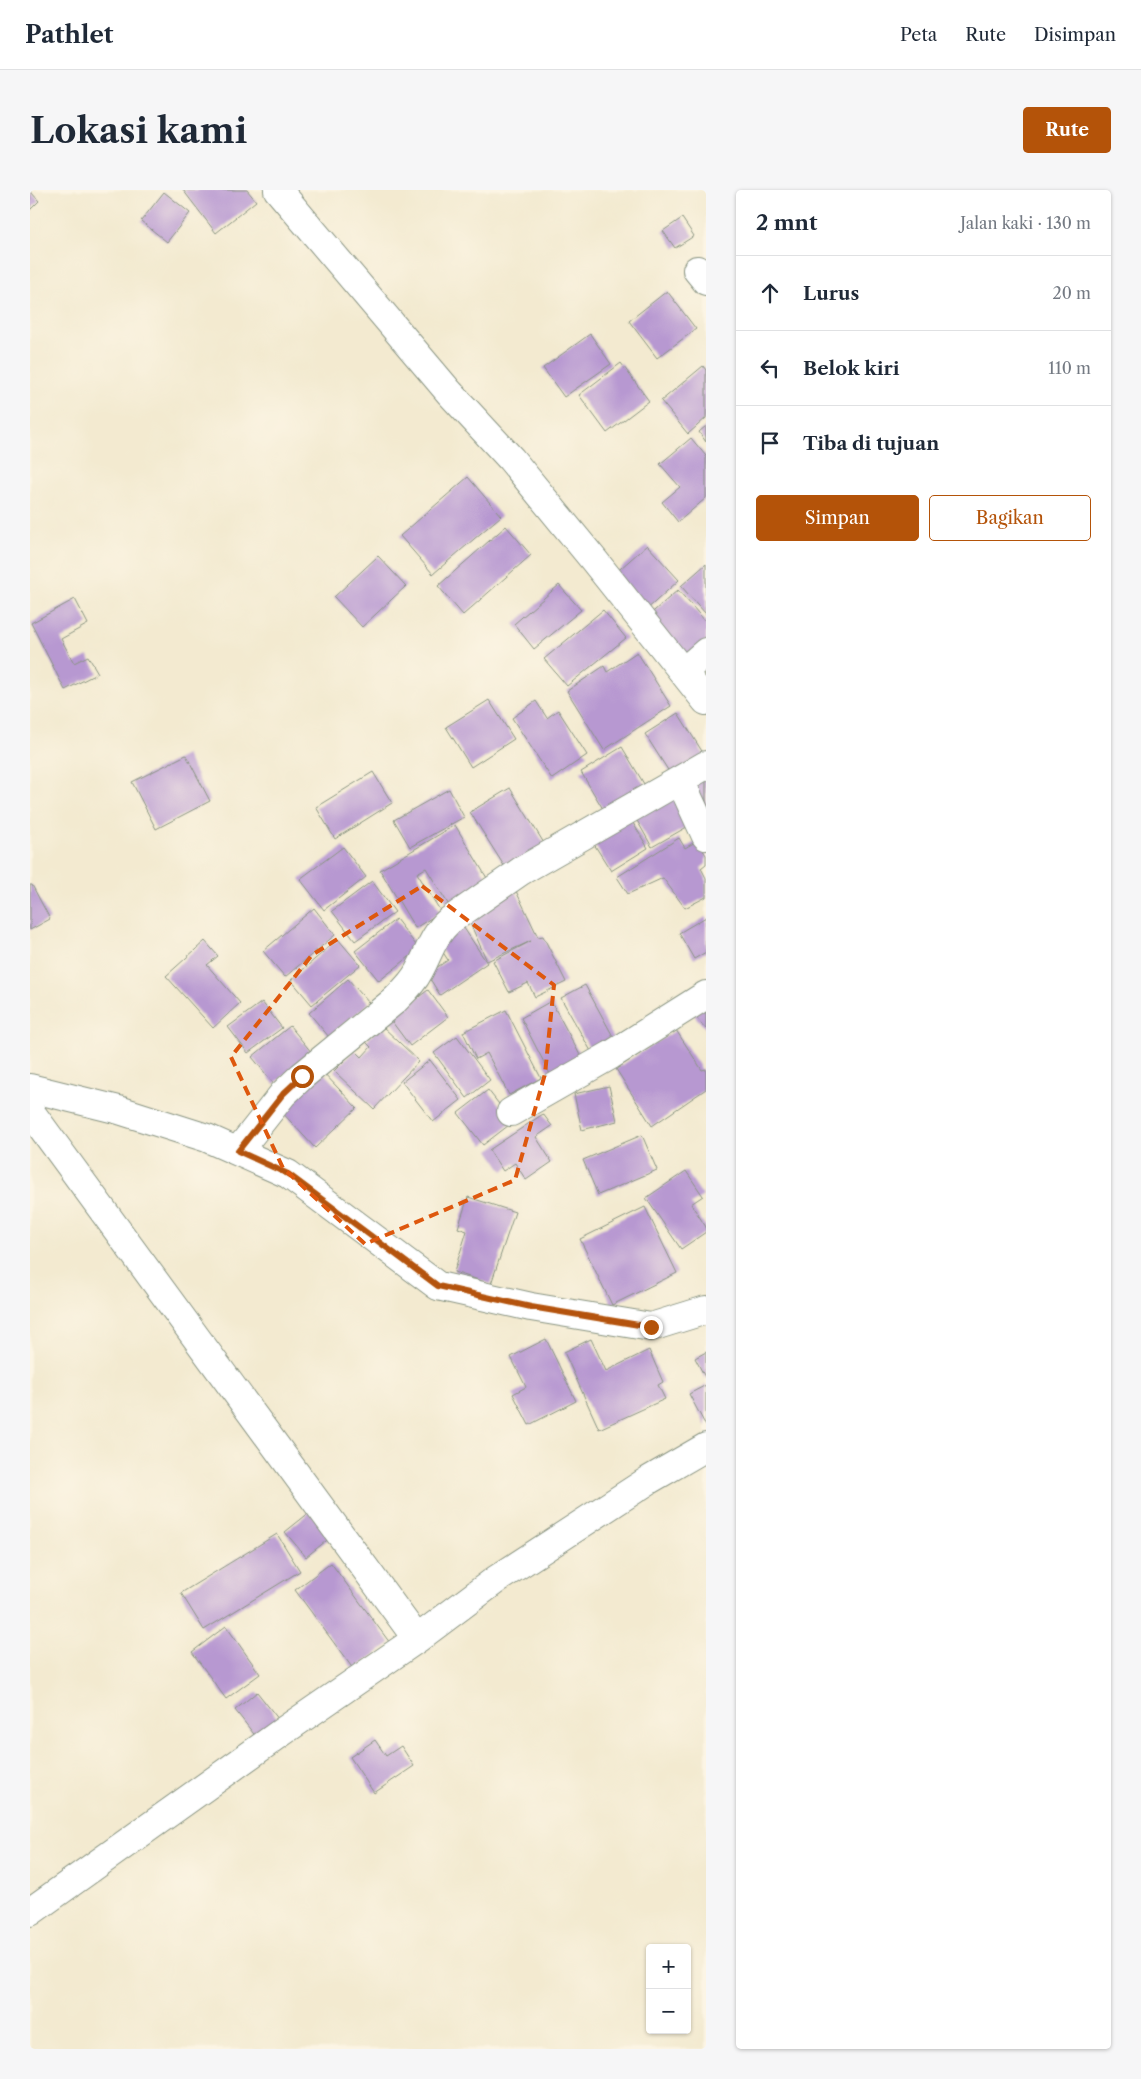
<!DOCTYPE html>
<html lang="id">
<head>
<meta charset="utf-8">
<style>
  body { margin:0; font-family:"Libre Caslon Text",serif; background:#f6f6f7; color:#1f2937 }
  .controls { position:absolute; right:15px; bottom:15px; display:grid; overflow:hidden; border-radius:5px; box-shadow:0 1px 4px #0004 }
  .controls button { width:45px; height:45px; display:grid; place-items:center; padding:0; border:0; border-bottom:1px solid #e0e1e3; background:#fff; color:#1f2937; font:25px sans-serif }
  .stop { position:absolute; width:15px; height:15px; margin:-11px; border:4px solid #b45309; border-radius:50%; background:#fff }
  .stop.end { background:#b45309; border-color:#fff; box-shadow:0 1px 5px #0008 }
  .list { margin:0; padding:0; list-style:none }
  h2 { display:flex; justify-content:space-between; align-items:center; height:65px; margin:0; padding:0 20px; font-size:21px }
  h2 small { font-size:16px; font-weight:400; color:#747a83 }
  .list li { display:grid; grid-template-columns:32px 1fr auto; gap:15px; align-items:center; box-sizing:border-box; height:75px; padding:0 20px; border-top:1px solid #e0e1e3 }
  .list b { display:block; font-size:19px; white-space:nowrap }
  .list em { font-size:16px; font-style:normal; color:#747a83 }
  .actions { display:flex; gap:10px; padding:15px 20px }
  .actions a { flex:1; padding:11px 0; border:1px solid #b45309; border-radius:5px; text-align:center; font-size:18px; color:#b45309 }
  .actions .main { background:#b45309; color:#fff }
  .icon { flex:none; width:28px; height:28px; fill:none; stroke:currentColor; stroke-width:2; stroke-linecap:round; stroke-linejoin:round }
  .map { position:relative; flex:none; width:676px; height:1859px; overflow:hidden; border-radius:5px }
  header { display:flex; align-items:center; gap:30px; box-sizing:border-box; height:70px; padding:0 25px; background:#fff; border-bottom:1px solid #e0e1e3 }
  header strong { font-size:24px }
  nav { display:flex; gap:28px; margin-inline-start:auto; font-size:18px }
  .intro { display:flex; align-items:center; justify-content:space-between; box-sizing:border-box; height:120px; padding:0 30px }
  h1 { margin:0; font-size:35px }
  .button { padding:12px 22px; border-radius:5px; background:#b45309; color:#fff; font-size:18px; font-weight:700 }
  main { display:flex; gap:30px; padding:0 30px }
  aside { flex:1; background:#fff; border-radius:5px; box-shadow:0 1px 4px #0004 }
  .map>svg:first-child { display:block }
</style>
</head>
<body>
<header>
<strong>Pathlet</strong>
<nav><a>Peta</a><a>Rute</a><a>Disimpan</a></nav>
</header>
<div class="intro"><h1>Lokasi kami</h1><a class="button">Rute</a></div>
<main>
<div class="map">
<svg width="676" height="1859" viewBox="0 0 676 1859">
  <rect width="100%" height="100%" fill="#fcf5e5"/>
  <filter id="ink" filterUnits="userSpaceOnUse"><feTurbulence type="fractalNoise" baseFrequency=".02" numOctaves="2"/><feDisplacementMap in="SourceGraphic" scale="10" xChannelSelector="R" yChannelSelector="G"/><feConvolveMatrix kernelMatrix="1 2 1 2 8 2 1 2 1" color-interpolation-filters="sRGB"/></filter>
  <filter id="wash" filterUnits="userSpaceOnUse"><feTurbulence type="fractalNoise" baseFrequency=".0096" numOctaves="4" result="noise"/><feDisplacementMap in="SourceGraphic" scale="20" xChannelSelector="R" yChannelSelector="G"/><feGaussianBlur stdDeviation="1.12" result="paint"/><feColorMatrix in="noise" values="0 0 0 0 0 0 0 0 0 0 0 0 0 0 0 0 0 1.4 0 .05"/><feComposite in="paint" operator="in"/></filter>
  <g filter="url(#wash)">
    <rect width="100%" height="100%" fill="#f3ead0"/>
    <g id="blocks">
      <!-- building -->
      <path fill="#b798d1" d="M153,0h64l9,11 -40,32z
        M0,1l9,10 -9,9z
        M134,2l26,21 -23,29 -26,-21z
        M652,28l12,18 -19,12 -12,-17z
        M637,101l29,38 -39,29 -28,-37z
        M560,144l21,30 -47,33 -21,-29z
        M591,173l28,38 -42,32 -28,-38z
        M673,176l3,4v48l-18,16 -27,-33z
        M676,236v16l-7,-10z
        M661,248l15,18v42l-28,24 -16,-20 18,-15 -20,-23z
        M438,287l33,39 -68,58 -33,-38z
        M476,336l25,29 -68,60 -25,-29z
        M617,355l32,35 -35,32 -32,-36z
        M348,366l28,30 -44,41 -28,-30z
        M676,374v50l-25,-28z
        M529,395l22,25 -47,39 -20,-25z
        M648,400l28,32v19l-22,19 -37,-43z
        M45,409l13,25 -27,15 13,24 14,-7 10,17 -33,17 -34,-67z
        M573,420l23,28 -59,48 -23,-27z
        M607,462l34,54 -67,44 -37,-59 37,-25 3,6z
        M459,510l25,39 -43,28 -25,-40z
        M506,511l11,17 11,-8 29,45 -35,24 -40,-61z
        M648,523l27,43 -32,22 -28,-44z
        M592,557l25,42 -41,25 -25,-42z
        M156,565l24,46 -54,28 -24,-47z
        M343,582l19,31 -57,36 -19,-32z
        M676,587v36l-18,-27z
        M480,598l37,60 -39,24 -38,-60z
        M419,599l15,28 -54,30 -16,-27z
        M646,604l16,30 -40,23 -17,-30z
        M600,628l18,30 -37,23 -19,-30z
        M425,635l35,58 -40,24 -24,-39 -9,5 24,39 -26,16 -35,-58z
        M649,648l6,10 12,-7 9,14v9l-5,4 5,10v19l-21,11 -22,-30 -35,16 -11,-17z
        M313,657l23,30 -42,33 -24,-31z
        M342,691l23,31 -40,29 -23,-30z
        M0,695h2l18,34 -20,11z
        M486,701l22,46 5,-1 23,46 -31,15 -7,-14 -19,9 -16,-31 38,-20 -44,20 -21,-47z
        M284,718l21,27 -50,42 -22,-26z
        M676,727v35l-12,7 -15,-26z
        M366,729l23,30 -40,32 -24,-30z
        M432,735l25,38 -47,32 -13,-21 21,-14 -12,-18z
        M308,749l22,26 -48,40 -21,-25z
        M175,751l13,15 -11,9 33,38 -27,25 -47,-52z
        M318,789l21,24 -40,34 -20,-24z
        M555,795l30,55 -23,13 -31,-55z
        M398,800l20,27 -38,29 -20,-27z
        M521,811l30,56 -31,17 -29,-56z
        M232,812l20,26 -34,25 -20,-26z
        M676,814v25l-12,-14z
        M476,820l35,68 -32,17 -22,-42 -11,6 -13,-27z
        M351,835l38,36 -45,48 -40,-38 21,-21 7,7 9,-10 -5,-5z
        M260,836l22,27 -38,31 -22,-27z
        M646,840l26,40 4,-1v20l-54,37 -36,-57z
        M427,846l33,44 -23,18 -33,-45z
        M400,870l31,40 -28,22 -31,-40z
        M291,880l36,38 -42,40 -36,-39z
        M579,896l8,35 -35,9 -8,-36z
        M458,900l25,32 -30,23 -25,-32z
        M513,924l9,12 -16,11 16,25 -26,18 -11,-17 -12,8 -14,-21z
        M612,945l15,35 -59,25 -15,-35z
        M656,981l17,25 -12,8 15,23v5l-25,17 -35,-51z
        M438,1007l47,15 -24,72 -37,-12 13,-41 -9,-3z
        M615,1017l32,66 -65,32 -32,-66z
        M516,1149l30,62 -47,24 -16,-31 13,-7 -15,-30z
        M561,1149l15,32 43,-21 14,32 -5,3 7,14 -66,30 -35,-77z
        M676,1162v27l-11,-21z
        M676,1195v41l-17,-32z
        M280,1322l21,25 -25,20 -21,-25z
        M247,1344l23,37 -96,59 -23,-37z
        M301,1373l59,80 -36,27 -59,-80z
        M196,1436l34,48 -34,25 -34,-47z
        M227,1502l22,28 -22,18 -22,-28z
        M345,1550l11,16 15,-10 13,20 -40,27 -24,-36z"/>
    </g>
  </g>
  <g filter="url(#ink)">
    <use href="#blocks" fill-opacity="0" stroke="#899482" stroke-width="1"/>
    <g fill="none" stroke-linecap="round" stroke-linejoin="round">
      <!-- minor casing -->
      <g stroke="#899482" stroke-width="30">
        <path id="minor" d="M248,0l171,202 62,67 82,100 113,142
          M667,80l9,11
          M653,482l23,-20
          M650,590l26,56
          M0,898l89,22 88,28 81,36 150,112 93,21 120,20 55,-17
          M0,921l387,528
          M481,922l100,-57 95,-60
          M208,961l45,-57 19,-18 92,-75c9,-9 19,-18 25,-30 10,-18 14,-36 30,-50l72,-50 185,-106
          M0,1722l255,-182 132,-91 80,-60 152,-99 57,-33"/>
      </g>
      <!-- minor -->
      <use href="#minor" stroke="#fff" stroke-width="28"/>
    </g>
  </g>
  <g fill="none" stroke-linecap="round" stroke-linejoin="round" filter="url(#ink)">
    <!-- route -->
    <path stroke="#b45309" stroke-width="6" d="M272,886l-19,18 -45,57 50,23 150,112 93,21 120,20"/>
  </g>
  <!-- marked area -->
  <path fill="none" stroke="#de580e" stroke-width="4" stroke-dasharray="10 6" stroke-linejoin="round" d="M392,696l132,99 -9,89 -30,106 -150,64 -82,-76 -52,-111 81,-102z"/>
</svg>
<div class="controls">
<button>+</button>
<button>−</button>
</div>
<div class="stop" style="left:272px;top:886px"></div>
<div class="stop end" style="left:621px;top:1137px"></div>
</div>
<aside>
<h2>2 mnt<small>Jalan kaki · 130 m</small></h2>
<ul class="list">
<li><svg class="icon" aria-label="ahead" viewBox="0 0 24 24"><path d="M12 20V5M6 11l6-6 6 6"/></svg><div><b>Lurus</b></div><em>20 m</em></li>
<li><svg class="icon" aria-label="left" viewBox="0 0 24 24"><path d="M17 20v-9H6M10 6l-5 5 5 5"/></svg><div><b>Belok kiri</b></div><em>110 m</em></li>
<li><svg class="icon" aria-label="arrive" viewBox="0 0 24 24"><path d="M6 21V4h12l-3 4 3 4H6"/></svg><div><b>Tiba di tujuan</b></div></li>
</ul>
<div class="actions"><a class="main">Simpan</a><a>Bagikan</a></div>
</aside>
</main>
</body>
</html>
